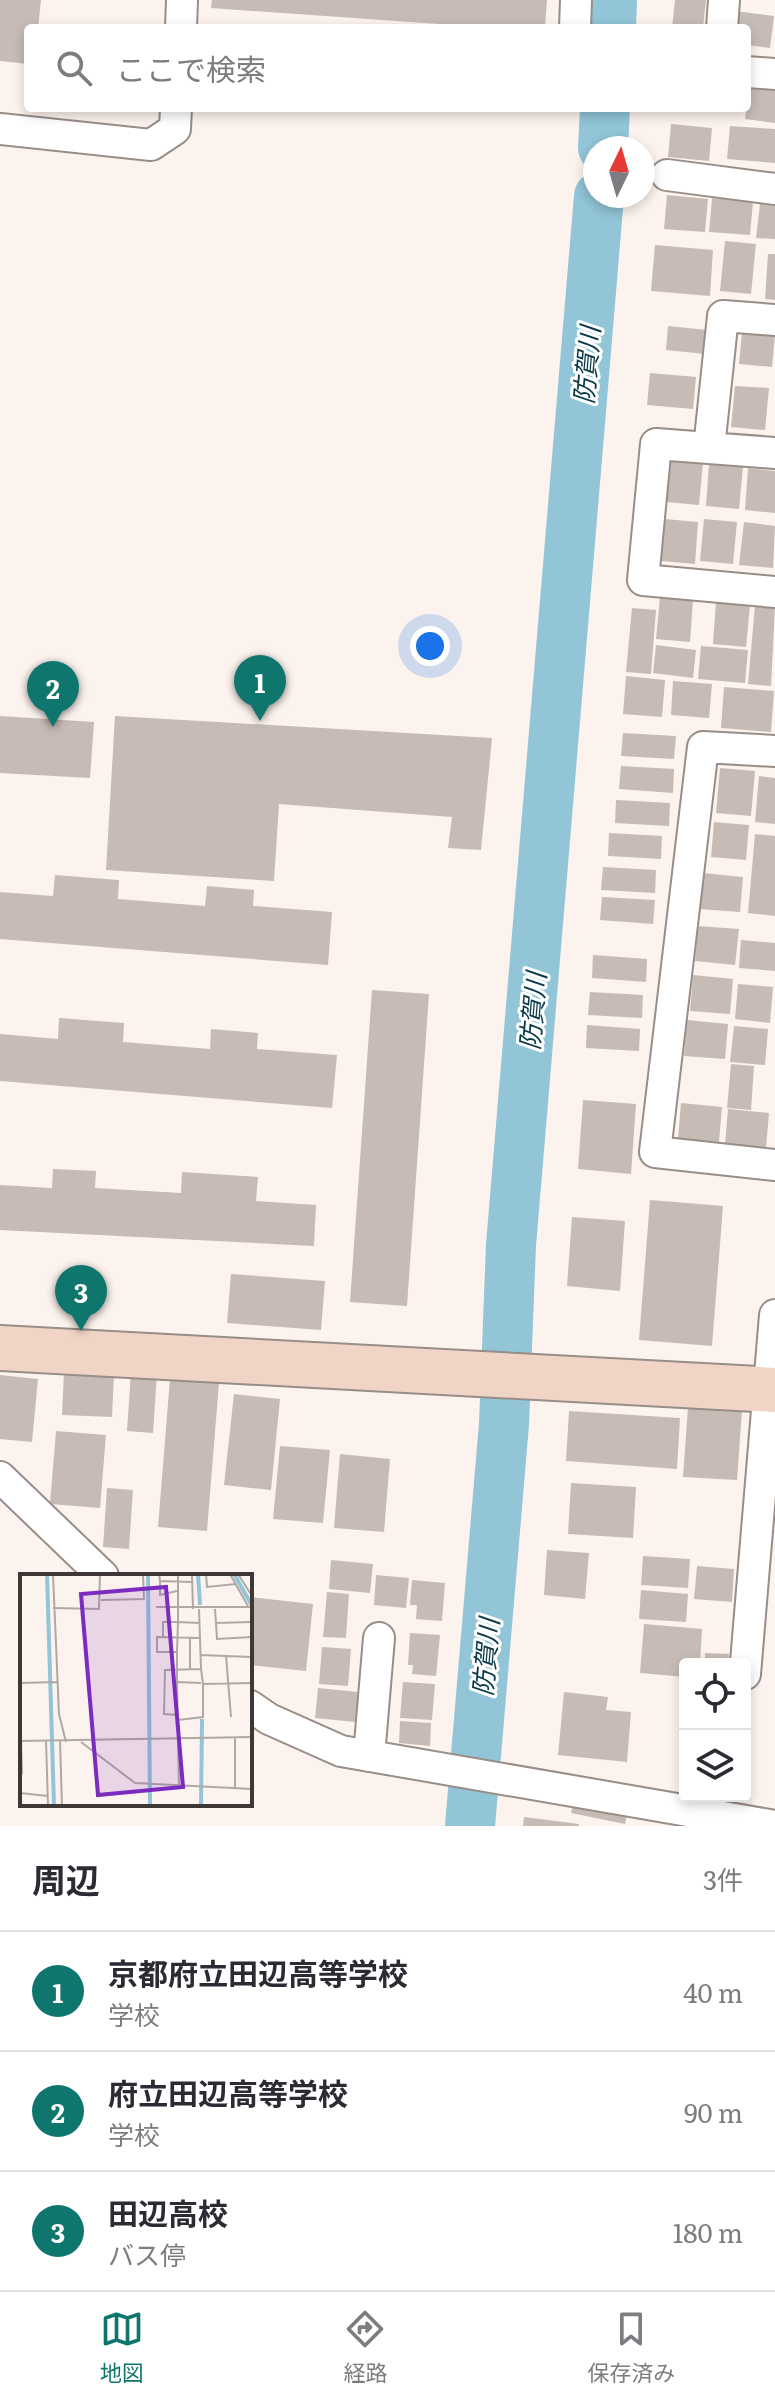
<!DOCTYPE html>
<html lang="ja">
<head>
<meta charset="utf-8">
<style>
  body { margin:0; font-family:Literata,"Noto Sans JP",serif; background:#f7f7f7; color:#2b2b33 }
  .controls { position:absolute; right:24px; bottom:24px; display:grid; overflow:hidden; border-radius:8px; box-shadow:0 4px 12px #0003 }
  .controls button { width:72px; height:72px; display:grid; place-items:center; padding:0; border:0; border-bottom:2px solid #e1e1e2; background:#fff; color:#2b2b33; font:40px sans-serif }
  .compass { position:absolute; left:583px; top:136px; width:72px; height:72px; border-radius:50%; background:#fff; box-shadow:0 4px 12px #0003; rotate:5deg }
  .you { position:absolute; left:430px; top:646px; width:28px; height:28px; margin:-20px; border:6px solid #fff; border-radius:50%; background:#1a73e8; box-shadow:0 0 0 12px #1a73e833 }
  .badge { display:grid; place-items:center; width:52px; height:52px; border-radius:50%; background:#0f766e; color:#fff; font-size:26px; font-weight:700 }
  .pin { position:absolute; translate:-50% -66px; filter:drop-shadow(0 2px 4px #0008) }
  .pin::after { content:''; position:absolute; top:42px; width:28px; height:24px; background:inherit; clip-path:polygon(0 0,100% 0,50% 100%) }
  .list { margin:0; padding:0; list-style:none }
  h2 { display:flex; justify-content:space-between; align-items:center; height:104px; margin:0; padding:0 32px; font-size:34px }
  h2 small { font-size:26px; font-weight:400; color:#7c7c81 }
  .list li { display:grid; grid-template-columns:52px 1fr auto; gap:24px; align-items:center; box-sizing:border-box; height:120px; padding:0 32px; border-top:2px solid #e1e1e2 }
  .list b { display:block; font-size:30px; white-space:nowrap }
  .list p { margin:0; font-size:26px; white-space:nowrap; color:#7c7c81 }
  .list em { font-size:26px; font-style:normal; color:#7c7c81 }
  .icon { flex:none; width:44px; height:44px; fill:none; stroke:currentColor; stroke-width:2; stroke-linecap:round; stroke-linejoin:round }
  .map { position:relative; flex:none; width:775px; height:1826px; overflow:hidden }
  .search { position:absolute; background:#fff; box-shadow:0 4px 12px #0003; left:24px; right:24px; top:24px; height:88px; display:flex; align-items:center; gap:20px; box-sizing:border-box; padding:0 28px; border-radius:8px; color:#7c7c81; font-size:30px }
  .sheet { height:464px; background:#fff }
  nav { display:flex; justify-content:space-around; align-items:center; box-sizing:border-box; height:112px; border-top:2px solid #e1e1e2; background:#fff; font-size:22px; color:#7c7c81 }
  nav a { display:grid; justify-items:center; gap:4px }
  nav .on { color:#0f766e }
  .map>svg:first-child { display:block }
</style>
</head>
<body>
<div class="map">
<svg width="775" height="1826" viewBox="0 0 775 1826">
  <rect width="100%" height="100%" fill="#fdf3ee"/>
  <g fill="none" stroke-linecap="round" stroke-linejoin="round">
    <!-- river -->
    <path stroke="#91c5d7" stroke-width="50" d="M611,28l1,-28
      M603,148l2,-40
      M470,1826l34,-402 7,-179 88,-1049"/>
  </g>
  <!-- building -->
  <path fill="#c7bbb5" d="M0,0h41l-3,28h-10v36l-28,-3z
    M212,0h335l-2,28h-49l-285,-20z
    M675,0h31l-3,28h-31z
    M735,11l39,5 -4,32 -23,-3v-17h-14z
    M749,87l26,3v33l-30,-4z
    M671,124l41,4 -3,33 -41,-4z
    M730,126l45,3v34l-48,-4z
    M667,195l41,4 -3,33 -41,-3z
    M712,198l41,4 -3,33 -41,-3z
    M760,204l15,1v34l-19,-1z
    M725,241l31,3 -5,50 -31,-3z
    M655,245l58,5 -3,46 -59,-5z
    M768,254h7v46l-10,-1z
    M668,326l39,4 -2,24 -39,-4z
    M742,333l33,2 -3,32 -33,-3z
    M650,373l46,4 -3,32 -46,-4z
    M735,386l34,2 -4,42 -34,-3z
    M670,460l33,3 -4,42 -33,-3z
    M709,464l34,3 -4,42 -33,-3z
    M748,468l27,3v42l-30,-3z
    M665,519l33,3 -3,42 -34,-3z
    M704,519l33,3 -4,42 -33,-3z
    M744,522l31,4 -2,42 -34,-3z
    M660,597l33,3 -3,42 -34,-3z
    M716,602l34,3 -4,42 -33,-3z
    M755,605l20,1 -4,80 -23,-2z
    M632,608l24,2 -5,64 -25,-2z
    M656,645l40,5 -3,28 -40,-5z
    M701,646l47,4 -3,33 -47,-4z
    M626,676l39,4 -3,37 -39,-3z
    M673,681l39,3 -3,34 -38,-3z
    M724,687l50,4 -3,41 -50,-4z
    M0,716l94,6 -4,56 -90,-5z
    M115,716l377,22 -11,112 -33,-2 4,-31 -173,-13 -5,77 -168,-11z
    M623,733l53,3 -2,23 -53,-3z
    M621,766l53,3 -1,24 -54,-4z
    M720,768l35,3 -4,45 -35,-3z
    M759,776l16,2v46l-20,-2z
    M616,800l54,3 -1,23 -54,-3z
    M714,822l35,3 -3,35 -35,-3z
    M609,833l53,3 -1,23 -53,-3z
    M755,834l20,2v80l-27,-3z
    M603,867l53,3 -1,23 -54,-3z
    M702,873l41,4 -3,35 -41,-3z
    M55,875l64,5 -1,19 87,7 2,-20 47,4 -1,16 79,6 -4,53 -328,-26v-47l53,4z
    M602,897l53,3 -2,24 -53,-4z
    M698,926l41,3 -4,36 -40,-4z
    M741,940l34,3v28l-36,-3z
    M593,955l54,4 -1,23 -54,-4z
    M693,975l40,4 -3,35 -40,-3z
    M738,984l35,3 -3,36 -35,-4z
    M372,990l57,4 -22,312 -57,-4z
    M590,992l53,3 -1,23 -54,-3z
    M59,1018l65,5 -1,19 87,7 1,-20 47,4 -1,16 80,6 -5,53 -332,-27v-47l58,5z
    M687,1020l41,4 -3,35 -41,-3z
    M587,1025l53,4 -1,22 -53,-3z
    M734,1026l34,3 -3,36 -35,-3z
    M731,1064l23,2 -3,44 -24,-2z
    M583,1100l53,4 -5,70 -53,-5z
    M681,1103l41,4 -3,35 -41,-3z
    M728,1109l41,4 -3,35 -41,-3z
    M53,1169l43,2 -1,17 86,5 1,-21 76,5 -2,24 60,4 -2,41 -314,-16v-45l52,3z
    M650,1200l73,6 -11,140 -73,-6z
    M572,1217l53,4 -5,70 -53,-5z
    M231,1274l94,7 -4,49 -94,-7z
    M64,1372l50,2 -2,43 -50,-2z
    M131,1372l26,2 -4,59 -26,-2z
    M0,1375l38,4 -6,63 -32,-3z
    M170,1379l49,4 -12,148 -49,-4z
    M234,1394l46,5 -9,91 -47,-5z
    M688,1407l54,3 -5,70 -54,-3z
    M569,1411l111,7 -3,51 -111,-8z
    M56,1431l50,4 -6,73 -50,-4z
    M280,1446l50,4 -7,73 -50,-4z
    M340,1454l50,5 -6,73 -50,-4z
    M571,1483l65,4 -3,51 -65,-4z
    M107,1488l26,2 -4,59 -26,-2z
    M547,1550l42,3 -4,46 -41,-4z
    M643,1556l47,3 -2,29 -47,-3z
    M331,1560l42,4 -3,29 -41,-4z
    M697,1566l37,3 -2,33 -38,-3z
    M376,1575l33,3 -3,30 -32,-3z
    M412,1580l33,3 -3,38 -26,-2 1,-14h-7z
    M641,1590l47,4 -2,28 -47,-3z
    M327,1592l22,2 -3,44 -23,-1z
    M250,1597l63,7 -7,67 -56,-6z
    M644,1624l58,5 -2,35h-15v13l-45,-4z
    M410,1633l30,2 -4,41 -24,-2 1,-9h-5z
    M322,1647l29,2 -3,37 -29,-2z
    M705,1653l24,1 -1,10h-23z
    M403,1682l32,2 -3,36 -32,-2z
    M318,1688l40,4 -3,30 -40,-4z
    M564,1692l44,5 -2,13 25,2 -4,50 -69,-7z
    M400,1721l31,2 -1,23 -31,-3z
    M573,1804l54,11 -2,9 -54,-11z
    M524,1817l55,7v2h-56z"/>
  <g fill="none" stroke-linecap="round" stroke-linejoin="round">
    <!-- street casing -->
    <g stroke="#988d87" stroke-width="34">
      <path id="street" d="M181,28l1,-28
        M575,28l1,-28
        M722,28l2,-28
        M747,72l28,2
        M0,129l151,16 24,-16 1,-21
        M667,175l108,14
        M709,448l14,-132 52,4
        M775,453l-119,-9 -13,136 132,12
        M775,751l-72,-4 -48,405 120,13
        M0,1477l103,99
        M745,1674l30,-359
        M250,1706l19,13 72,32 434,75
        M369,1756l10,-118"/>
    </g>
    <!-- secondary casing -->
    <g stroke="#988d87" stroke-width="48">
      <path id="secondary" d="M0,1348l775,42"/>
    </g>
    <!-- street -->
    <use href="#street" stroke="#fff" stroke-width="30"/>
    <!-- secondary -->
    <use href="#secondary" stroke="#f0d5c6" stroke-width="44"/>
  </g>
  <g text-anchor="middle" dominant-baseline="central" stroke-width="6" stroke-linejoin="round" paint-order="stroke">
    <!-- water labels -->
    <g font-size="26" font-style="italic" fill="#0a3a48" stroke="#fff">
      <text transform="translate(585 365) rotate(-85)">防賀川</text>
      <text transform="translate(531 1011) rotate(-85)">防賀川</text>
      <text transform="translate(484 1657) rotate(-85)">防賀川</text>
    </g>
  </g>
  <!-- overview -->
  <g transform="translate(20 1574)">
    <rect width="232" height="232" fill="#fdf3ee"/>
    <path fill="none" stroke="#91c5d7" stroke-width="4" d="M27,0l7,232M128,0l2,232M178,0l2,31M214,0l17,30M181,232l1,-87"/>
    <path fill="none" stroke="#b0a8a4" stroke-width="2" d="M33,0l6,140 7,28M139,0l1,7 32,1M158,0v48l22,1M172,0l1,35M186,0l1,13 29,-3M210,0l18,32M218,0l14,22M140,7v14l17,-4M81,26l43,-1 -1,-25M136,33h96M33,34l46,1 1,-35M195,35l1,14 36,-1M196,49l1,16 35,-2M143,63v-15h15l-1,30M180,81l52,2M206,82l5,61M170,95v-32M181,95l2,15 49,-1M157,108v-30h-20v-15l43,1M0,109l37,-1M158,141l-14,-1 1,-44 36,-1 -2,-60M158,146l25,-3v-33M215,163v52M0,167l232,-4M1,167l1,33M26,167l2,65M40,167l2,65M61,168l54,41 117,6M159,213l-2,-105 24,1M0,219l28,3"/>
    <path fill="#7b2cbf" fill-opacity="0.15" stroke="#7b2cbf" stroke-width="4" d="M146,13l17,200 -85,8 -17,-201z"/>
    <rect width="232" height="232" fill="none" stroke="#3d3836" stroke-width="4"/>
  </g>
</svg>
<div class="controls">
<button><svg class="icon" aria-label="locate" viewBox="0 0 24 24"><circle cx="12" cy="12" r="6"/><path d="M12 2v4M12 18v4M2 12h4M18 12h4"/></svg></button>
<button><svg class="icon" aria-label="layers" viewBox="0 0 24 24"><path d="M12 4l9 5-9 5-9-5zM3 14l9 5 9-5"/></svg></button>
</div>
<svg class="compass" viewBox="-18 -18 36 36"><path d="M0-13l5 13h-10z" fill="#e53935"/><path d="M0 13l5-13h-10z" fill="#7c7c81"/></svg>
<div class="you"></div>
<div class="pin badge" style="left:260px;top:721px">1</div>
<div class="pin badge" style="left:53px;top:727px">2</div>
<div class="pin badge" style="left:81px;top:1331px">3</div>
<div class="search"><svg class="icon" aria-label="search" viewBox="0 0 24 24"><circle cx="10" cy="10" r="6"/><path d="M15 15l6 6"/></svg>ここで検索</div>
</div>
<section class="sheet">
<h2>周辺<small>3件</small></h2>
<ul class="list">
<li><span class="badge">1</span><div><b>京都府立田辺高等学校</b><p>学校</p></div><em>40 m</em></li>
<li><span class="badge">2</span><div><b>府立田辺高等学校</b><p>学校</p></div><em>90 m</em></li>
<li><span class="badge">3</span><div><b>田辺高校</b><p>バス停</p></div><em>180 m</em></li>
</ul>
</section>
<nav>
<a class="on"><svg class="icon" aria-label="map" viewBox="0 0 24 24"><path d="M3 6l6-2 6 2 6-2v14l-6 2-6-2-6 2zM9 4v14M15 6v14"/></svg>地図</a>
<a><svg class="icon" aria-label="directions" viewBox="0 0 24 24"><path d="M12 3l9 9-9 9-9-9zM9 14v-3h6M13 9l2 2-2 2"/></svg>経路</a>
<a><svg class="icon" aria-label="saved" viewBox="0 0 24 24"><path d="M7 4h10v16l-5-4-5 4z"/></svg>保存済み</a>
</nav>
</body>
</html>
